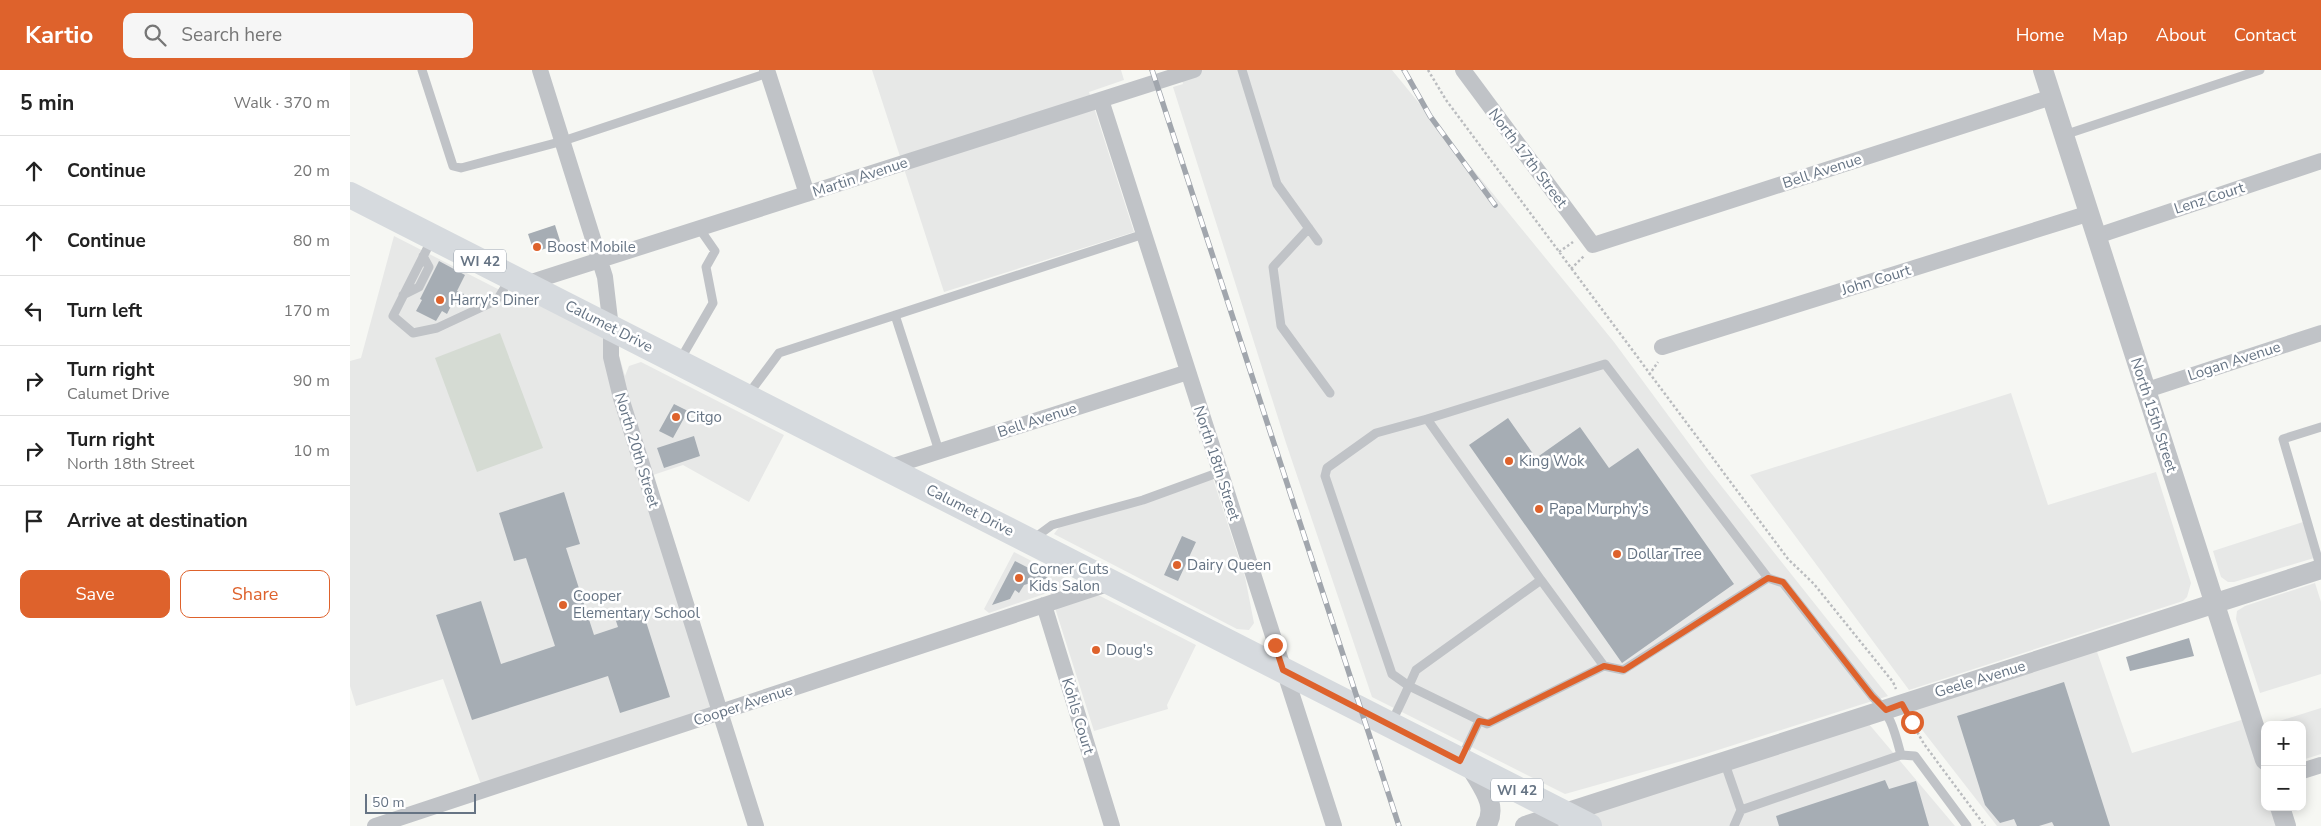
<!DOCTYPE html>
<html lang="en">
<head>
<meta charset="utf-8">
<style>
  body { margin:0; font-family:"Nunito Sans",sans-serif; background:#f6f6f6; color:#222 }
  .controls { position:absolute; right:15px; bottom:15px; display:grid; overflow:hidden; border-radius:10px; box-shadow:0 2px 12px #0003 }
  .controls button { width:45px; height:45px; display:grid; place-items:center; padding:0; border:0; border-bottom:1px solid #e0e0e0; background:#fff; color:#222; font:25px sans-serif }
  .scale { position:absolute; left:15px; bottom:12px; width:111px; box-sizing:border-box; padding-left:5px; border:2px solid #667484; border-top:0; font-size:14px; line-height:18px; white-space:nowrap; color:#667484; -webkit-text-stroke:4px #fff; paint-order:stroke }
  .stop { position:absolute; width:15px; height:15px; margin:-11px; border:4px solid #de622c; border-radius:50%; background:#fff }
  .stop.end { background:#de622c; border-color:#fff; box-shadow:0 1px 5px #0008 }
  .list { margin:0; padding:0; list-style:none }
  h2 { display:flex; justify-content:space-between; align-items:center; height:65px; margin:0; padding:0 20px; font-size:21px }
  h2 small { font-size:16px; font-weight:400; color:#767676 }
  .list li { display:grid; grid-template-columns:32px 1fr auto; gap:15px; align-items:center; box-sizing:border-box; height:70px; padding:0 20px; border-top:1px solid #e0e0e0 }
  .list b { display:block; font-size:19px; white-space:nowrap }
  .list p { margin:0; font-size:16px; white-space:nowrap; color:#767676 }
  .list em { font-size:16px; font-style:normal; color:#767676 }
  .actions { display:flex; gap:10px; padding:15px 20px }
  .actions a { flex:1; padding:11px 0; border:1px solid #de622c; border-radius:10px; text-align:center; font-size:18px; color:#de622c }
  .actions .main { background:#de622c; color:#fff }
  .icon { flex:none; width:28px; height:28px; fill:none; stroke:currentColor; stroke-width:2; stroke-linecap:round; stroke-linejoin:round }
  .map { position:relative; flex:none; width:1971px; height:756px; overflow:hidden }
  header { display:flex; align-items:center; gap:30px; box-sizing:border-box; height:70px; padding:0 25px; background:#de622c; color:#fff }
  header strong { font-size:24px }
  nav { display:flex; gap:28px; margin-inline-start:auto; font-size:18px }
  .search { width:350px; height:45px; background:#f6f6f6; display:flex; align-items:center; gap:12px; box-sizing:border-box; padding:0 18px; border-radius:10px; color:#767676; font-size:19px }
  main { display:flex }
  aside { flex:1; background:#fff }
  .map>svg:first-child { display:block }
</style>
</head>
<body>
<header>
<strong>Kartio</strong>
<div class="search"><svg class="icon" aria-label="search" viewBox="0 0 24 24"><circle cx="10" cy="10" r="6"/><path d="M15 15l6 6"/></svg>Search here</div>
<nav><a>Home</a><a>Map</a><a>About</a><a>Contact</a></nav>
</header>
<main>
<aside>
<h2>5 min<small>Walk · 370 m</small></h2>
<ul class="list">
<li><svg class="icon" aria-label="ahead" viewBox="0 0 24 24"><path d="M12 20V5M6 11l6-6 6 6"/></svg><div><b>Continue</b></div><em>20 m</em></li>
<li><svg class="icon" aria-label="ahead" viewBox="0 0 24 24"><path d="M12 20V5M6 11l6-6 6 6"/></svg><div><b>Continue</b></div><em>80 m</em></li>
<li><svg class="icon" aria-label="left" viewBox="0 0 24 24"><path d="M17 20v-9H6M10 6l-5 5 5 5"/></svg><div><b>Turn left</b></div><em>170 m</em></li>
<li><svg class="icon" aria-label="right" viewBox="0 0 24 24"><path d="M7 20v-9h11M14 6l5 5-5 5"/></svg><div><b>Turn right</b><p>Calumet Drive</p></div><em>90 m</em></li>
<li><svg class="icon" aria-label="right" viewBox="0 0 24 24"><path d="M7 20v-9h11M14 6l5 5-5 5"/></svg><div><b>Turn right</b><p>North 18th Street</p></div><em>10 m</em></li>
<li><svg class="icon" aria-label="arrive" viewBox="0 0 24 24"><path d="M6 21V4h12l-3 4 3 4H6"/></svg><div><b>Arrive at destination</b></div></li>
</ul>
<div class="actions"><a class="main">Save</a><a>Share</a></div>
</aside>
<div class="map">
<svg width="1971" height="756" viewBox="0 0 1971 756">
  <rect width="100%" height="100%" fill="#f6f7f3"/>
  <!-- built -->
  <path fill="#e7e8e7" d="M522,0h249l3,10 -35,12 45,140 -190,60z
    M829,0h213l222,272 93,126 181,228 -192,61 -131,37 -193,-97 -86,-254 -113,-356 10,-3z
    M44,166l135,69 -4,-21 86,44 14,48 4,-10 12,-4 143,73 -35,67 -66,-37 -30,10 67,238 -237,77 -40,-111 -87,27 -6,-20v-325l11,-3z
    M1661,323l37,112 108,-33 35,111 -4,14 -4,4 -274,89 -159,-215z
    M863,409l32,98 9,46 -5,7 -12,-1 -183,-95 6,-8z
    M1953,452l11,36 -80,24h-6l-7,-5 -8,-26z
    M664,482l182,93 -29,60 1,4 -74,22 -44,-139 -61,21 -5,-4z
    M1965,513l6,19v72l-61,19 -24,-74 1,-8 8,-5z
    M1744,573l38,110 119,-36 14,43v47h15l6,19h-289l-95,-122z
    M1971,638v46l-19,6v-35l-32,-1z
    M1513,647l92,109h-366l-26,-13z"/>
  <!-- green -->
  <path fill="#d5dbd3" d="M150,263l43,115 -66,24 -42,-114z"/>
  <!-- building -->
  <path fill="#a6adb4" d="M205,155l6,19 -27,8 -6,-18z
    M89,191l26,14 -8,16 7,3 -5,11 -6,-3 -6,12 -5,-3 -6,10 -20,-10 6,-11 -2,-1z
    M324,334l14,7 -15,27 -14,-7z
    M1158,348l28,40 44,-31 29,41 29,-20 96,136 -112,79 -153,-218z
    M344,366l6,20 -36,12 -7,-20z
    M214,422l16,52 -14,4 28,87 24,-8 -3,-9 27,-9 28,88 -50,16 -12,-37 -136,44 -36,-105 45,-14 20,63 54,-18 -29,-88 -12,3 -15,-48z
    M832,466l14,6 -18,39 -14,-6z
    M665,491l33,17 -24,7 -5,8 -4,-3 -5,9 -18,6z
    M1839,568l5,18 -64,15 -4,-14z
    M1714,612l46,144h-56l-2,-4 -13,4h-22l-3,-7 -14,4 -15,-18 -28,-89z
    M1535,710l4,9 27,-8 13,45h-150l-3,-10z"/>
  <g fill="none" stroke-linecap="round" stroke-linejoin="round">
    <!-- path -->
    <path stroke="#babcbf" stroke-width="2.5" stroke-dasharray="2.5 2.5" stroke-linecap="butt" d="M1078,0l18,30 342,459 26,25 79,98 3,7
      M1209,182l14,-10
      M1221,199l13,-13
      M1299,305l9,-13
      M1560,649l14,25 61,82"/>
    <!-- service -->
    <path stroke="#c0c3c7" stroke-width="9" d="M72,0l31,96 8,2 102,-27 205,-68
      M892,0l35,114 41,57
      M1714,65l196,-65
      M959,158l-36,39 8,59 49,67
      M82,169l-39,77 20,17 24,-5 60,-28 13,-21
      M53,225l16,-8 10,-20 -6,-11
      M545,245l44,136
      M330,290l33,-57 -7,-36 9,-16 -16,-23
      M397,326l32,-43 365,-119
      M1077,349l178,-55 163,214
      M683,469l19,-14 91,-25 77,-28
      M1971,499l-38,-130 38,-12
      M1254,596l19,4 145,-92 15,5 89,113c19,19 22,33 29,59l-160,55 -17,-49
      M1041,653c9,-17 17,-35 25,-53l125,-90 -114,-161 -51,14 -49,35 -2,8 67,198 17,12 78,38 117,-58 -63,-86
      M1551,685l14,1 52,70
      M1111,689l18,-38
      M1384,756l7,-16"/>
    <!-- minor -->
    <path stroke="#c0c3c7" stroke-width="16" d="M190,0l65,207 6,51v29l10,41 135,428
      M417,0l40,124
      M1113,0l130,175 459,-148
      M751,30l233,726
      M1747,166l224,-75
      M175,214l669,-214
      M1312,277l428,-134
      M1797,320l174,-57
      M537,398l301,-96
      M694,535l68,221
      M1952,701l19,-6
      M25,756l736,-243"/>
    <!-- tertiary -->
    <path stroke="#c0c3c7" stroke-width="20" d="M1693,0l222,690
      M1121,697c10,19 28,38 15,59
      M1930,737l6,19
      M1175,756l796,-257"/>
    <!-- primary -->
    <path stroke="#d6dade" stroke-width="26" d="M0,125l1239,631"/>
    <!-- rail casing -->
    <g stroke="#a1a6ad" stroke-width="5.5">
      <path id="rail" d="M802,0l247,756
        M1054,0l26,46 65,89"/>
    </g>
    <!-- rail -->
    <use href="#rail" stroke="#fff" stroke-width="4" stroke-dasharray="11" stroke-linecap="butt"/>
  </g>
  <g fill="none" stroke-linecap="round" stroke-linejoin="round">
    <!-- route -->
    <path stroke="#de622c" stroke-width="6" d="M925,575l8,25 177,91 19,-40 10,2 115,-57 20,4 144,-92 15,4 89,114 14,14 16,-6 10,18"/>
  </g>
  <!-- markers -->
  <g fill="#de622c" stroke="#fff" stroke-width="2">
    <circle cx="187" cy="177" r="5"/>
    <circle cx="90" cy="230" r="5"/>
    <circle cx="326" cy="347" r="5"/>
    <circle cx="1159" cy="391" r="5"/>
    <circle cx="1189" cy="439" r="5"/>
    <circle cx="1267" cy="484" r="5"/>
    <circle cx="827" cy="495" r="5"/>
    <circle cx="669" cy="508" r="5"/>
    <circle cx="213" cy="535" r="5"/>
    <circle cx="746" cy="580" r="5"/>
  </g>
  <g text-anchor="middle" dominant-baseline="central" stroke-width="5" stroke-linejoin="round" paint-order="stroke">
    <!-- shield labels -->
    <g fill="#fff" stroke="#949ea9" stroke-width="1">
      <rect x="104" y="179.5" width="52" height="23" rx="4"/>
      <rect x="1141" y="708.5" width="52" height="23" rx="4"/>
    </g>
    <g font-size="14" font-weight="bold" fill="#667484">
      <text x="130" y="191">WI 42</text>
      <text x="1167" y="720">WI 42</text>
    </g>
    <!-- street labels -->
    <g font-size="15" fill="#667484" stroke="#fff">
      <text transform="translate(1178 88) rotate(53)">North 17th Street</text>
      <text transform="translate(1472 101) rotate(-18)">Bell Avenue</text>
      <text transform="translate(510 107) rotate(-18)">Martin Avenue</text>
      <text transform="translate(1859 128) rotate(-18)">Lenz Court</text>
      <text transform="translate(1526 210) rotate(-17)">John Court</text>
      <text transform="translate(259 256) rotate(27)">Calumet Drive</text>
      <text transform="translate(1884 291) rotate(-18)">Logan Avenue</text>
      <text transform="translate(1804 345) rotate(72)">North 15th Street</text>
      <text transform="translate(687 350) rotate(-18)">Bell Avenue</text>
      <text transform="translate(287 380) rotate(73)">North 20th Street</text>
      <text transform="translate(867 393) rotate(72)">North 18th Street</text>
      <text transform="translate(620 440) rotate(27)">Calumet Drive</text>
      <text transform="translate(1630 609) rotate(-17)">Geele Avenue</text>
      <text transform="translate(393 635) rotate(-18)">Cooper Avenue</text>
      <text transform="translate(728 646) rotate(73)">Kohls Court</text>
    </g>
    <!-- poi labels -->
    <g font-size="15" fill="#667484" stroke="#fff" text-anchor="start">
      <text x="197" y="177">Boost Mobile</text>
      <text x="100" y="230">Harry's Diner</text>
      <text x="336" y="347">Citgo</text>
      <text x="1169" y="391">King Wok</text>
      <text x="1199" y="439">Papa Murphy's</text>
      <text x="1277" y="484">Dollar Tree</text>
      <text x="837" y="495">Dairy Queen</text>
      <text x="679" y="499">Corner Cuts<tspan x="679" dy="17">Kids Salon</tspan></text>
      <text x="223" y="526">Cooper<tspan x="223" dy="17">Elementary School</tspan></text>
      <text x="756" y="580">Doug's</text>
    </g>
  </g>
</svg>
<div class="controls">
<button>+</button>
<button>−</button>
</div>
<div class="scale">50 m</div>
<div class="stop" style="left:1562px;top:652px"></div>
<div class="stop end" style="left:925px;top:575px"></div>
</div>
</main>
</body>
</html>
